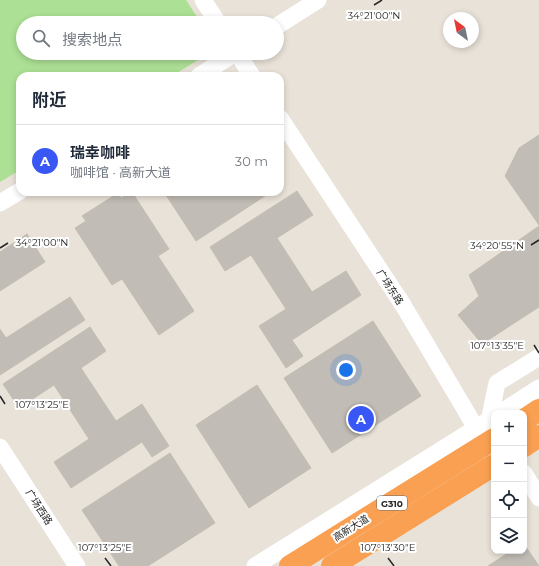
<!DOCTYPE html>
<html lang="zh">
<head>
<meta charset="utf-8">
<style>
  body { margin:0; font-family:Montserrat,"Noto Sans SC",sans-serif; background:#f6f6f7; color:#1f2937 }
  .controls { position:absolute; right:12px; bottom:12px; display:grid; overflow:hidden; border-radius:8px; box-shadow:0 2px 6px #0003 }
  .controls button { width:36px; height:36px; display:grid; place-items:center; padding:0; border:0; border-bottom:1px solid #e0e1e3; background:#fff; color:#1f2937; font:20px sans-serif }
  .compass { position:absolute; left:443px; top:12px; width:36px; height:36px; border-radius:50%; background:#fff; box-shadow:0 2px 6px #0003; rotate:327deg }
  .you { position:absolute; left:346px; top:370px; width:14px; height:14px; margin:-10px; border:3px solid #fff; border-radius:50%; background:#1a73e8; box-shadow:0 0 0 6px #1a73e833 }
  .badge { display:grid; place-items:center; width:26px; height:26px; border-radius:50%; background:#3957f5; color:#fff; font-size:13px; font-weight:700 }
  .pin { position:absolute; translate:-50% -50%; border:2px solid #fff; box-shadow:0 1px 4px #0006 }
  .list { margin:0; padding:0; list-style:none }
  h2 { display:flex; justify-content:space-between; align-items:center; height:52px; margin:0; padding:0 16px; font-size:17px }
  h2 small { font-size:13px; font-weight:400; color:#747a83 }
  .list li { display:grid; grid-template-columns:26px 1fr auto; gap:12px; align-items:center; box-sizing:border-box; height:72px; padding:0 16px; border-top:1px solid #e0e1e3 }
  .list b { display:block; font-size:15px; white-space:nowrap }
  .list p { margin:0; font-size:13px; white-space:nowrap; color:#747a83 }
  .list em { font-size:13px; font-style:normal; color:#747a83 }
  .icon { flex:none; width:22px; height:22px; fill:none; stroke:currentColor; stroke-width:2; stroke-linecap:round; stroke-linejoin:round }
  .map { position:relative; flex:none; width:539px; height:566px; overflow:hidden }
  .search { position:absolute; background:#fff; box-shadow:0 2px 6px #0003; left:16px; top:16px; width:268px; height:44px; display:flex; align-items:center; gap:10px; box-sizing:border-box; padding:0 14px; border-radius:22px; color:#747a83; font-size:15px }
  .panel { position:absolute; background:#fff; box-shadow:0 2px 6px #0003; left:16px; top:72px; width:268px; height:124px; border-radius:12px }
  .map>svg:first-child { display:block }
</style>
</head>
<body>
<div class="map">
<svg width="539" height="566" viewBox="0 0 539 566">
  <rect width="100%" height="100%" fill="#e9e2d8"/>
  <!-- green -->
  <path fill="#ace095" d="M0,0h186l15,23h-178v30h182l-2,4 -31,19h-152v94l-20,12z"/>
  <!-- building -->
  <path fill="#c1bcb5" stroke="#c4beb2" d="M539,135v90l-34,-49 14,-28z
    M297,191l16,24 -36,23 35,54 34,-21 15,24 -69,45 11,16 -17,12 -27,-42 27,-17 -35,-54 -26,16 -15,-24z
    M132,192l37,57 -11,7 36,55 -35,24 -37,-56 -10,6 -37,-57 11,-7 -4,-5 36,-23 3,5z
    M164,192h107l-75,49z
    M539,226v81l-57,37 -24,-29 21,-19 -10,-21z
    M27,234l18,28 -45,29v-39z
    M70,297l15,23 -85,55v-46l6,9z
    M373,321l48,75 -89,57 -48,-75z
    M90,327l16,24 -25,17 35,53 26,-17 27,42 -17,11 -10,-15 -71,46 -17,-26 35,-23 -35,-54 -35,23 -16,-24z
    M257,385l54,83 -62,40 -53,-83z
    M170,453l45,70 -67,43h-29l-37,-56z
    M524,544l15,22h-51l23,-15h13z"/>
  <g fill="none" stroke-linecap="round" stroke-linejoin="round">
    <!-- minor -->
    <path stroke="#fff" stroke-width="17" d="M203,0l15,23
      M277,26l41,-26
      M237,53l15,23
      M199,76l36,-23
      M280,118l123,187 89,150
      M0,203l20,-12
      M500,413l39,-25
      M489,421l8,-38 42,-26
      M0,447l77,119
      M524,473l15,25
      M255,566l239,-149"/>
    <!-- highway -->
    <path stroke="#faa052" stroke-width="22" d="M524,420l15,-10
      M524,446l15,-10
      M290,566l204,-127
      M332,566l162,-101"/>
  </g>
  <!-- ticks -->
  <path fill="none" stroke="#272727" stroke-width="1.5" d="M374,5l8,-5M531,245l8,-5M0,248l8,-5M534,345l5,8M0,396l5,8M105,558l6,8M388,558l6,8"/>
  <g text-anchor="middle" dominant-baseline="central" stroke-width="4" stroke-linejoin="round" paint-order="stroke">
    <!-- shield labels -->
    <rect fill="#fff" stroke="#686868" stroke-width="1" x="377" y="496" width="30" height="14" rx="3"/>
    <g font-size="9" font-weight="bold" fill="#272727">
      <text x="392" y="503">G310</text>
    </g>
    <!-- street labels -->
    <g font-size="10" fill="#272727" stroke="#fff">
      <text transform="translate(390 287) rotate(57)">广场东路</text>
      <text transform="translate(39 507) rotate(57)">广场西路</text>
      <text transform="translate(351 528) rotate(-32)">高新大道</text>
    </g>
  </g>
  <g font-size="10" text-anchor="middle" fill="#272727" stroke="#fff" stroke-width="4" stroke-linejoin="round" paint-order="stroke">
    <text x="374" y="19">34°21'00"N</text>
    <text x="42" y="246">34°21'00"N</text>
    <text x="497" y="249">34°20'55"N</text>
    <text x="497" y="349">107°13'35"E</text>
    <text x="42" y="408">107°13'25"E</text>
    <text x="105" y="551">107°13'25"E</text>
    <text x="388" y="551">107°13'30"E</text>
  </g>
</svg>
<div class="controls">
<button>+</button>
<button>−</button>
<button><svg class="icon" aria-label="locate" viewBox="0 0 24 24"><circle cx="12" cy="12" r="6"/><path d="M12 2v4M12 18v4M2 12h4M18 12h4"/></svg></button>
<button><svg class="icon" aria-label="layers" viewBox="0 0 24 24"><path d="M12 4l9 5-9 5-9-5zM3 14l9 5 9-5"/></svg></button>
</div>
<svg class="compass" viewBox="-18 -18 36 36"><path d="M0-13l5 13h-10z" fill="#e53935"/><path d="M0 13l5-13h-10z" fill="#747a83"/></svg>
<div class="you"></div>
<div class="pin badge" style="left:361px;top:419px">A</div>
<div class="search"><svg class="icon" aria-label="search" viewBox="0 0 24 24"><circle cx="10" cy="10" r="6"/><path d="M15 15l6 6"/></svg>搜索地点</div>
<section class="panel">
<h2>附近<small></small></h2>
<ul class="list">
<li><span class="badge">A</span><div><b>瑞幸咖啡</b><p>咖啡馆 · 高新大道</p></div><em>30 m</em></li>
</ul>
</section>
</div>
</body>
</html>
